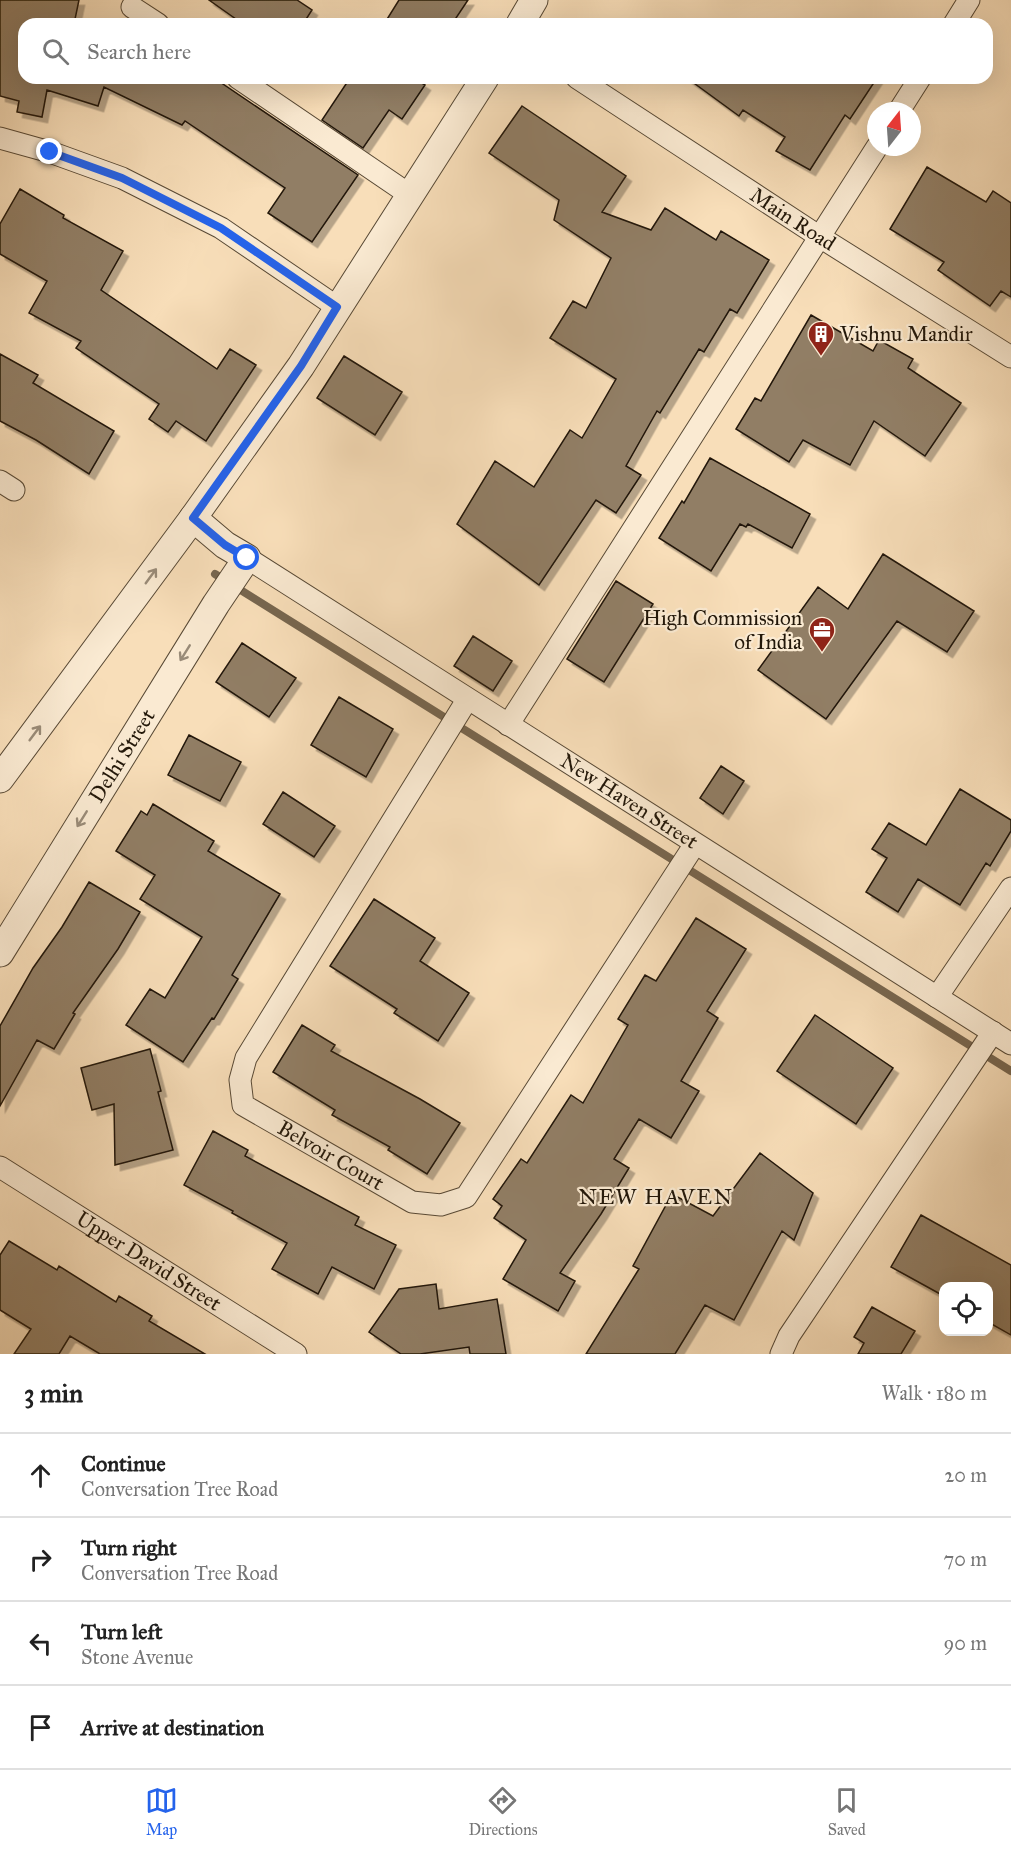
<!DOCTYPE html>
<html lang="en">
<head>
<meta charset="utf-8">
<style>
  body { margin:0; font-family:"IM FELL Great Primer",serif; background:#f2f2f2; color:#222 }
  .controls { position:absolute; right:18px; bottom:18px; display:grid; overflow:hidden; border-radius:12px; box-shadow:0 6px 24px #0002 }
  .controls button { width:54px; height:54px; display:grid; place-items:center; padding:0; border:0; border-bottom:2px solid #e0e0e0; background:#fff; color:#222; font:30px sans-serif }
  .compass { position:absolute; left:867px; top:102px; width:54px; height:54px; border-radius:50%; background:#fff; box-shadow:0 6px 24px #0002; rotate:17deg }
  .stop { position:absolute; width:18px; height:18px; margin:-14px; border:4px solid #2563eb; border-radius:50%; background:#fff }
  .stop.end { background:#2563eb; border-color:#fff; box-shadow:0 2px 6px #0008 }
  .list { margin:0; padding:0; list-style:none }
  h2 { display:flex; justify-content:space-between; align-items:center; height:78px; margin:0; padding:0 24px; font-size:26px }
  h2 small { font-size:20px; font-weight:400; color:#767676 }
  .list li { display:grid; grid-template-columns:39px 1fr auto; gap:18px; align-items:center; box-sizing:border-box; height:84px; padding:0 24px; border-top:2px solid #e0e0e0 }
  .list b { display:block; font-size:22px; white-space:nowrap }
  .list p { margin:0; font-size:20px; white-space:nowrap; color:#767676 }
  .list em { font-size:20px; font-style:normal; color:#767676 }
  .icon { flex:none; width:33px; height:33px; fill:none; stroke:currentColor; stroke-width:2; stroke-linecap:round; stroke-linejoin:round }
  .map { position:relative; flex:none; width:1011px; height:1354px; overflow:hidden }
  .search { position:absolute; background:#fff; box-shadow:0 6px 24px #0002; left:18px; right:18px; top:18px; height:66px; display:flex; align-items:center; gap:15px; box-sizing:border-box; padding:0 21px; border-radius:18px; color:#767676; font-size:22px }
  .sheet { height:414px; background:#fff }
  nav { display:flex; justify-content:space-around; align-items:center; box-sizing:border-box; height:84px; border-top:2px solid #e0e0e0; background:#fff; font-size:16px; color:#767676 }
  nav a { display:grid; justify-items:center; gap:3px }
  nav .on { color:#2563eb }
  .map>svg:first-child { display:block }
</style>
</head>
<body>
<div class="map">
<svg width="1011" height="1354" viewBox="0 0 1011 1354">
  <defs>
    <filter id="shadow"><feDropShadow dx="5.5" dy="5.5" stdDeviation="0" flood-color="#0004"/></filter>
  </defs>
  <rect width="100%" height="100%" fill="#f8deb9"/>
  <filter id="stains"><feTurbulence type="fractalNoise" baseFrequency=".00333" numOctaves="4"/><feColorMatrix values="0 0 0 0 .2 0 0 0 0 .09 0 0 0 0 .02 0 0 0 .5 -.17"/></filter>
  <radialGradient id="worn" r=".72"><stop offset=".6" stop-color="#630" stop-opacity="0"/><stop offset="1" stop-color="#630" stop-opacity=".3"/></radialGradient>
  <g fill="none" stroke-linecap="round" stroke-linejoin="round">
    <!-- stream -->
    <path stroke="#77664f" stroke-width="8" d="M215,574l796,497"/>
  </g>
  <!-- building -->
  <path fill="#917e65" stroke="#221709" stroke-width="1.5" filter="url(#shadow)" d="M0,0h79l-5,24h-50v54h190l144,97 -46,67 -44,-29 17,-25 -100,-67 -3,4 -78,-38 -6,19 -51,-16 -5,27 -25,-5 2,-11 -19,-5z
    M209,0h88l15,10 -9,14h-60z
    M399,0h69l-16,24h-68z
    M350,78h64l11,7 -23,34 -13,-9 -26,38 -41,-28z
    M687,78h190l-27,41 -5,-4 -35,55 -34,-19 9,-14 -42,-27 -4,6z
    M522,106l104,70 -24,36 49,18 14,-22 51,32 5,-9 48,29 -32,53 -7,-4 -26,43 -5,-3 -39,64 -3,-2 -31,55 15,9 -25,38 -20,-13 -57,85 -82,-61 38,-63 39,26 36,-57 12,8 34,-59 -66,-41 23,-37 13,7 25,-50 -57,-38 5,-20 -70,-47z
    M927,167l59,35 7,-11 18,12v94l-10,-6 -11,15 -52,-36 6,-8 -54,-33z
    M20,189l44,26 -1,3 60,33 -22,39 116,79 13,-20 26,16 -50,76 -30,-20 -8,11 -19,-13 10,-15 -83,-56 5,-7 -52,-28 18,-32 -47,-27v-30z
    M811,315l62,36 6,-11 34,19 -5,9 53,35 -36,53 -51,-35 -24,44 -47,-25 -14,22 -53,-33 19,-31 6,3z
    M0,354l38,21 -5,8 81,48 -25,43 -53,-34 -36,-19z
    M344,356l58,36 -27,43 -58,-37z
    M710,458l100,56 -18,34 -44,-24 -2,3 -6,-3 -29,47 -52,-33 23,-37 2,2z
    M883,554l91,57 -27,41 -50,-31 -71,98 -68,-49 60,-83 30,22z
    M616,581l37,23 -49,78 -37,-23z
    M473,636l39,25 -19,30 -39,-25z
    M242,643l54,35 -27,39 -53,-35z
    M339,697l54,32 -27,48 -55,-32z
    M189,735l52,27 -21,39 -52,-26z
    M721,766l23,15 -21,33 -23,-16z
    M960,789l51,31v11l-21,35 -4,-3 -26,42 -42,-26 -20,33 -32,-20 21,-34 -15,-9 17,-26 37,22z
    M283,792l52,34 -21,31 -51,-33z
    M153,804l61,37 -6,10 72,43 -48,81 6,4 -24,40 -2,-1 -29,44 -57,-37 24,-36 15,9 37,-61 -62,-38 15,-24 -39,-24 25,-40 6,4z
    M89,882l51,30 -22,37 -45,64 2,1 -21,35 -17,-9 -37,66v-80l33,-58 29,-41z
    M374,899l61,39 -15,23 49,32 -31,48 -44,-28 3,-4 -67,-43z
    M696,918l50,31 -39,62 11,7 -37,63 18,10 -28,47 -32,-19 -25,40 15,9 -28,46 -41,59 15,8 -17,30 -55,-32 23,-39 -32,-22 8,-12 -9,-7 28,-40 6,4 44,-68 12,8 45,-78 -10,-6 27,-44 11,6z
    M815,1015l78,53 -37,56 -79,-53z
    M302,1025l33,20 -4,6 89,48 40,24 -33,51 -39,-24 2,-3 -58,-32 3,-5 -62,-38z
    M150,1049l11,42 -3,1 15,58 -58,15 -1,-61 -22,6 -11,-42z
    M213,1131l35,19 -3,6 114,61 -4,8 41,20 -22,44 -42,-22 -14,27 -46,-25 15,-26 -55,-30 1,-2 -49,-26z
    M760,1153l53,40 -19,47 -12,-9 -48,89 -29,-15 -30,49h-89l53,-85 -6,-3 39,-72 41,22z
    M921,1215l90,50v70l-23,-13v-35h-44l-2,8 -51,-28z
    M9,1241l48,29 2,-4 57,36 3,-6 33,20 -3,5 56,33h-105l-30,-18 -11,18h-45l17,-25 -31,-19v-55z
    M436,1284l3,25 58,-10 9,55h-36l-1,-7 -49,7h-19l-32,-22 30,-43z
    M872,1307l43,24 -14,23h-43l6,-11 -10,-6z"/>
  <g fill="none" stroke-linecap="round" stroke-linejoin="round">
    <!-- minor casing -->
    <g stroke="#584935" stroke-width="23">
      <g id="minor">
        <path d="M132,7l26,17"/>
        <path d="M954,24l15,-24"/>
        <path d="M238,78l172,117"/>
        <path id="s1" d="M577,78l243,159 191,120"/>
        <path d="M899,111l21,-33"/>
        <path d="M0,138l50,14 72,26 99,50 116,79"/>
        <path d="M0,481l14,9"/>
        <path id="s2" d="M247,558l764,486"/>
        <path id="s3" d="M467,700l-221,358 -6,22 3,25 169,97 29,3 25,-8 229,-353"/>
        <path d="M508,725l369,-578"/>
        <path d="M937,997l74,-109"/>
        <path id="s4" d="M0,1167l296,187"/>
        <path d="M781,1354l8,-18 204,-304"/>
      </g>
    </g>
    <!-- tertiary casing -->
    <g stroke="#584935" stroke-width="29">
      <g id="tertiary">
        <path d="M520,24l14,-24"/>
        <path d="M0,779l193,-261 108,-152 184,-288"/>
        <path id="s5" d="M0,953l216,-349 31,-46 -22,-13 -32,-27"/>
      </g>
    </g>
    <!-- minor -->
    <use href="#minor" stroke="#faead2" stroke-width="21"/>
    <!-- tertiary -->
    <use href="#tertiary" stroke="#faead2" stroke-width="27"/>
  </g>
  <!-- one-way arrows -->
  <defs><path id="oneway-shaft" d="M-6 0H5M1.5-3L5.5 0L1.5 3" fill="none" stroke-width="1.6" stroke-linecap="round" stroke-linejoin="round" transform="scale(1.5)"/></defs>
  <g stroke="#998b78">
    <use href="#oneway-shaft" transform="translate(151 576) rotate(-54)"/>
    <use href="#oneway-shaft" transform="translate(185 653) rotate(122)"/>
    <use href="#oneway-shaft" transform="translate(35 733) rotate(-53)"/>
    <use href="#oneway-shaft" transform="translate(82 819) rotate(122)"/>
  </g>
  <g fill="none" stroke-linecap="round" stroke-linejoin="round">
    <!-- route -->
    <path stroke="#2563eb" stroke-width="8" d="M50,152l72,26 99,50 116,79 -36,59 -108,152 32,27 22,13"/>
  </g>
  <!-- icons -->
  <defs>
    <g id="building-pin" transform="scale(1.35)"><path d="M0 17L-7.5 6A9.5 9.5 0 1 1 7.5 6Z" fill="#8f2418" stroke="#faead2"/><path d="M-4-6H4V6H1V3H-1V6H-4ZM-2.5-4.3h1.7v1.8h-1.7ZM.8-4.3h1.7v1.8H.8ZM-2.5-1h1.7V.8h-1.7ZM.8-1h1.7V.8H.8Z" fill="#fff"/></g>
    <g id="office-pin" transform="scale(1.35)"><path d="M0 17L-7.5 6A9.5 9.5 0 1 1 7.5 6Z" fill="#8f2418" stroke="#faead2"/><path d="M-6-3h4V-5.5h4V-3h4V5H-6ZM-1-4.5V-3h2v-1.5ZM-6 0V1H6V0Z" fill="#fff"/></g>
  </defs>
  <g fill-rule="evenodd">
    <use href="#building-pin" x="821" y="334"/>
    <use href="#office-pin" x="822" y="630"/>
  </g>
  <g text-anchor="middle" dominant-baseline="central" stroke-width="4.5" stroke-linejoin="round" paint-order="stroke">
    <!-- street labels -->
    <g font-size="21" fill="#221709" stroke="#faead2">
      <text stroke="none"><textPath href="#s1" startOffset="258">Main Road</textPath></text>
      <text stroke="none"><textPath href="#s5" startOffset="232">Delhi Street</textPath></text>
      <text stroke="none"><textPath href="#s2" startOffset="453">New Haven Street</textPath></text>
      <text stroke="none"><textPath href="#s3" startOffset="570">Belvoir Court</textPath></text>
      <text stroke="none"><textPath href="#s4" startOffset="176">Upper David Street</textPath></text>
    </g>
    <!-- poi labels -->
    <g font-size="21" fill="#221709" stroke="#faead2" text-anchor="start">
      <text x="840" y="334">Vishnu Mandir</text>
      <text x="802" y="618" text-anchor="end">High Commission<tspan x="802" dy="24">of India</tspan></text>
    </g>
    <!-- neighbourhood labels -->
    <g font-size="22" letter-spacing="1.5" fill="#221709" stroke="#faead2">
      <text x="656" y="1196">NEW HAVEN</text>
    </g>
  </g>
  <rect width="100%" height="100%" filter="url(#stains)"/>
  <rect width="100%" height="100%" fill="url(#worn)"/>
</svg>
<div class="controls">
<button><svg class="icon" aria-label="locate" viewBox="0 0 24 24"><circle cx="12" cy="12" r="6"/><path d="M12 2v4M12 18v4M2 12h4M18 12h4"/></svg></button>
</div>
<svg class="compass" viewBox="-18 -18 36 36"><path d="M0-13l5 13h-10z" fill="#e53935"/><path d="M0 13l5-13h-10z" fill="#767676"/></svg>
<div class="stop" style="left:247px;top:558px"></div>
<div class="stop end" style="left:50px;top:152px"></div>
<div class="search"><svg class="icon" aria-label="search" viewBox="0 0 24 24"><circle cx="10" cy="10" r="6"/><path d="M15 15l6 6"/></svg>Search here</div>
</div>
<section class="sheet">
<h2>3 min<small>Walk · 180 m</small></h2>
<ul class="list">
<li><svg class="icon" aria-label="ahead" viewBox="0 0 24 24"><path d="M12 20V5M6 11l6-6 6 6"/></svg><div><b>Continue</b><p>Conversation Tree Road</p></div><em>20 m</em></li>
<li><svg class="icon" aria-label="right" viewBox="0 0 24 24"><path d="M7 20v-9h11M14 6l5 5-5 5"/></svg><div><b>Turn right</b><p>Conversation Tree Road</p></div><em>70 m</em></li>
<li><svg class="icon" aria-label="left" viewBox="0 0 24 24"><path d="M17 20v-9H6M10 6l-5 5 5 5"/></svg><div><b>Turn left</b><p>Stone Avenue</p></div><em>90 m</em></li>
<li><svg class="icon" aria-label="arrive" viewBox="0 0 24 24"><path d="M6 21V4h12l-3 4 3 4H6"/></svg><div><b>Arrive at destination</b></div></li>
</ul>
</section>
<nav>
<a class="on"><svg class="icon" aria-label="map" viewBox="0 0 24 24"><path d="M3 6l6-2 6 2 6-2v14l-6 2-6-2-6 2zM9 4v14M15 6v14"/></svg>Map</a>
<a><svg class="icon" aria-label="directions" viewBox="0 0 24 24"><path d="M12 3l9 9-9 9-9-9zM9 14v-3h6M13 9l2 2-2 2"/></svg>Directions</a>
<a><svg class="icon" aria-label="saved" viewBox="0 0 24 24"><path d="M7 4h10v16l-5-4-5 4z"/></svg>Saved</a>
</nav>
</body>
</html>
